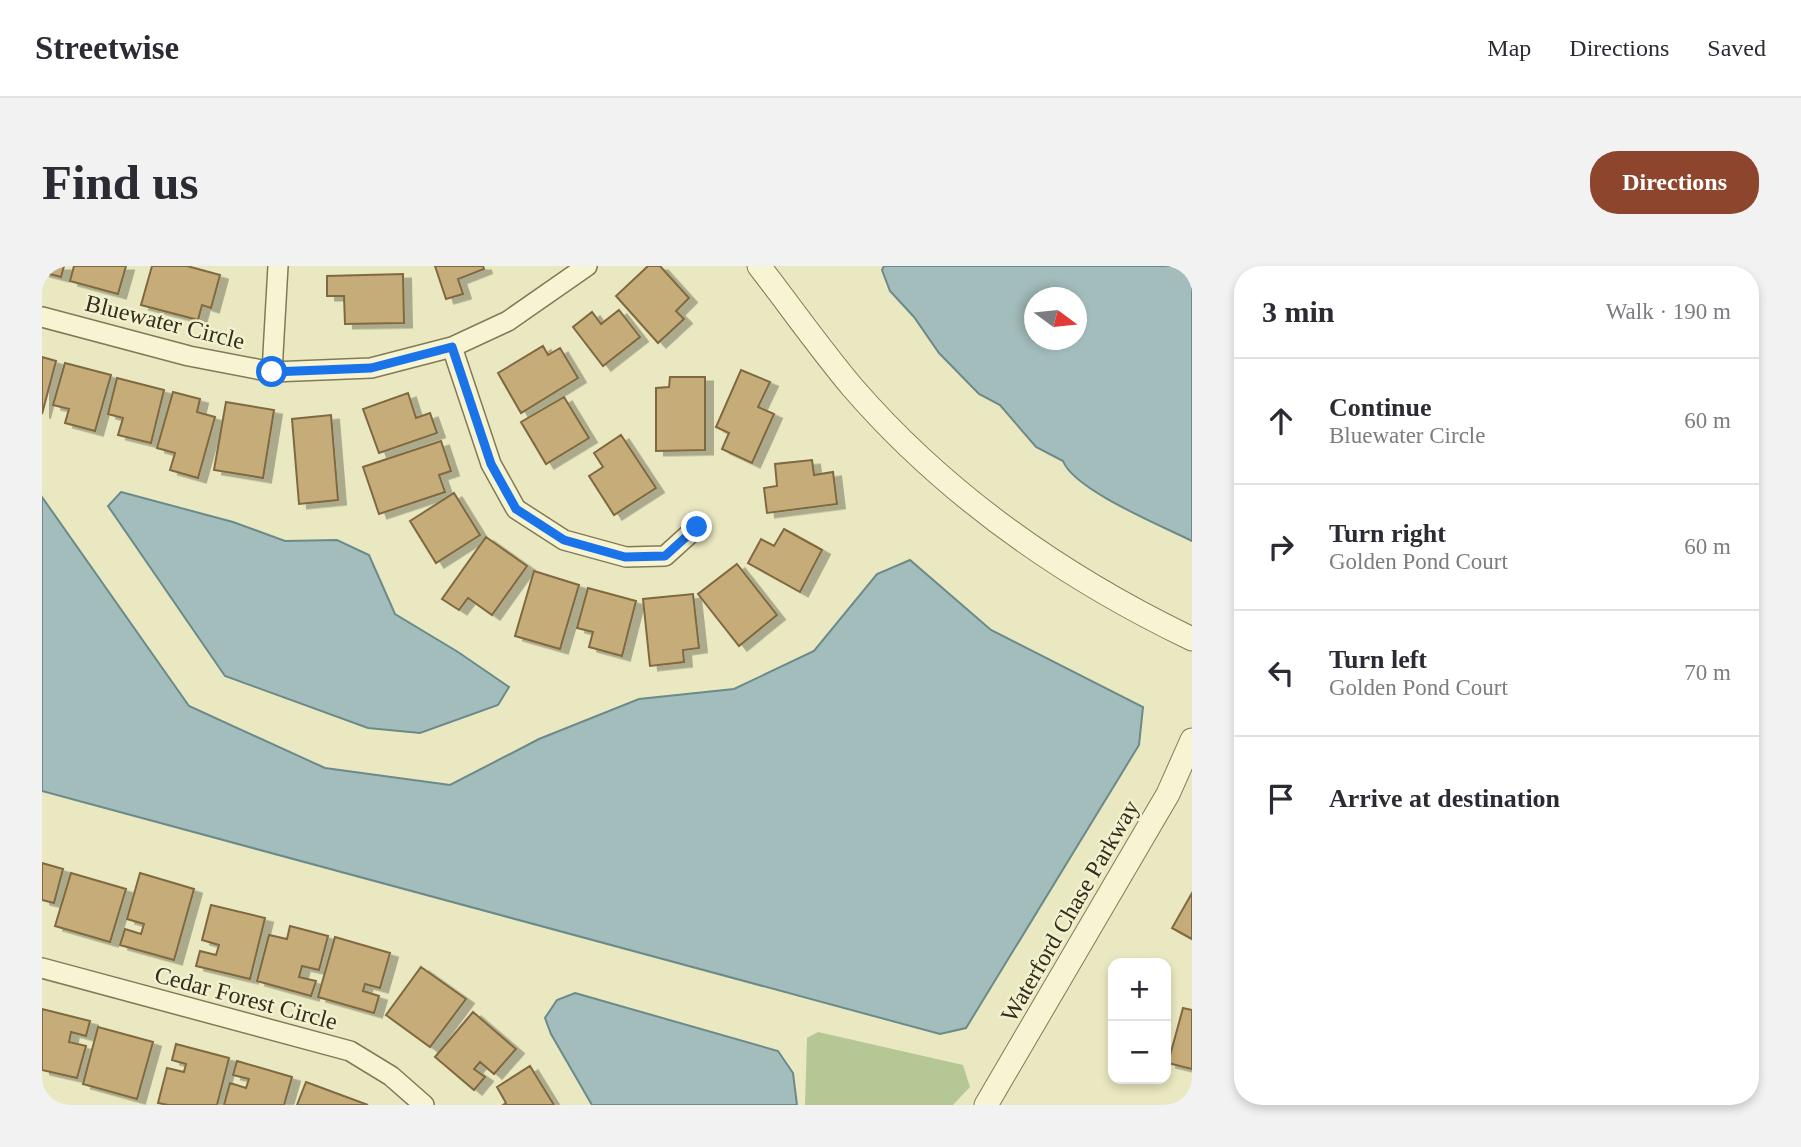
<!DOCTYPE html>
<html lang="en">
<head>
<meta charset="utf-8">
<style>
  body { margin:0; font-family:"Times New Roman",serif; background:#f2f2f3; color:#2b2b33 }
  .controls { position:absolute; right:21px; bottom:21px; display:grid; overflow:hidden; border-radius:14px; box-shadow:0 4px 10px #0003 }
  .controls button { width:63px; height:63px; display:grid; place-items:center; padding:0; border:0; border-bottom:2px solid #e1e1e2; background:#fff; color:#2b2b33; font:35px sans-serif }
  .compass { position:absolute; left:982px; top:21px; width:63px; height:63px; border-radius:50%; background:#fff; box-shadow:0 4px 10px #0003; rotate:105deg }
  .stop { position:absolute; width:21px; height:21px; margin:-16px; border:5px solid #1a73e8; border-radius:50%; background:#fff }
  .stop.end { background:#1a73e8; border-color:#fff; box-shadow:0 2px 7px #0008 }
  .list { margin:0; padding:0; list-style:none }
  h2 { display:flex; justify-content:space-between; align-items:center; height:91px; margin:0; padding:0 28px; font-size:30px }
  h2 small { font-size:23px; font-weight:400; color:#7c7c81 }
  .list li { display:grid; grid-template-columns:46px 1fr auto; gap:21px; align-items:center; box-sizing:border-box; height:126px; padding:0 28px; border-top:2px solid #e1e1e2 }
  .list b { display:block; font-size:26px; white-space:nowrap }
  .list p { margin:0; font-size:23px; white-space:nowrap; color:#7c7c81 }
  .list em { font-size:23px; font-style:normal; color:#7c7c81 }
  .icon { flex:none; width:38px; height:38px; fill:none; stroke:currentColor; stroke-width:2; stroke-linecap:round; stroke-linejoin:round }
  .map { position:relative; flex:none; width:1150px; height:839px; overflow:hidden; border-radius:28px }
  header { display:flex; align-items:center; gap:42px; box-sizing:border-box; height:98px; padding:0 35px; background:#fff; border-bottom:2px solid #e1e1e2 }
  header strong { font-size:33px }
  nav { display:flex; gap:38px; margin-inline-start:auto; font-size:24px }
  .intro { display:flex; align-items:center; justify-content:space-between; box-sizing:border-box; height:168px; padding:0 42px }
  h1 { margin:0; font-size:49px }
  .button { padding:18px 32px; border-radius:28px; background:#8d452d; color:#fff; font-size:24px; font-weight:700 }
  main { display:flex; gap:42px; padding:0 42px }
  aside { flex:1; background:#fff; border-radius:28px; box-shadow:0 4px 10px #0003 }
  .map>svg:first-child { display:block }
</style>
</head>
<body>
<header>
<strong>Streetwise</strong>
<nav><a>Map</a><a>Directions</a><a>Saved</a></nav>
</header>
<div class="intro"><h1>Find us</h1><a class="button">Directions</a></div>
<main>
<div class="map">
<svg width="1150" height="839" viewBox="0 0 1150 839">
  <defs>
    <filter id="shadow"><feDropShadow dx="8" dy="4.5" stdDeviation="0" flood-color="#0004"/></filter>
  </defs>
  <rect width="100%" height="100%" fill="#eae8c0"/>
  <!-- green -->
  <path fill="#b5c795" d="M776,766l145,33 7,22 -17,18h-148l2,-67z"/>
  <!-- water -->
  <path fill="#a3bdbc" stroke="#6b8a8a" stroke-width="2" fill-rule="evenodd" d="M842,0h308v275c-30,-15 -118,-51 -129,-80l-27,-14 -36,-42 -21,-11 -40,-41 -25,-36 -24,-26 -8,-21zM992,32h42v42h-42z
    M79,226l112,30 52,19 52,-1 32,15 26,59 63,38 51,35 -11,18 -78,28 -52,-5 -143,-52 -117,-170z
    M0,231l147,209 136,62 125,17 89,-46 100,-40 95,-10 80,-38 63,-77 33,-14 81,70 152,77 -4,38 -173,283 -26,6 -898,-243z
    M533,727l203,58 15,22 4,32h-205l-41,-71 -6,-16 12,-18z"/>
  <!-- building -->
  <path fill="#c6ac78" stroke="#7f6941" stroke-width="2" filter="url(#shadow)" d="M0,0h22l-3,11 -19,-5z
    M32,0h52l-8,28 -48,-13z
    M110,0h35l33,9 -9,33 -9,-3 -4,15 -57,-15z
    M393,0h48l1,3 -26,10 5,15 -17,5z
    M606,0h12l29,32 -13,13 8,8 -26,24 -42,-47z
    M361,8l1,49 -59,1 -1,-28h-17v-20z
    M577,44l21,27 -37,29 -30,-39 19,-15 9,12z
    M501,80l5,9 12,-7 18,30 -57,35 -23,-40z
    M0,91l14,4 -14,53z
    M23,97l46,12 -16,56 -30,-8 4,-14 -16,-4z
    M699,104l29,12 -12,25 16,7 -22,49 -30,-14 7,-16 -13,-6z
    M628,111h35v73l-49,1v-63l13,-1z
    M75,112l47,12 -13,53 -33,-8 5,-17 -15,-4z
    M131,126l27,7 -3,13 18,5 -17,61 -28,-8 5,-17 -18,-5z
    M366,127l8,25 14,-5 7,20 -58,20 -16,-44z
    M522,131l25,41 -43,26 -25,-42z
    M184,136l48,8 -11,68 -49,-8z
    M289,149l7,85 -39,4 -7,-85z
    M579,169l35,53 -42,27 -25,-39 14,-9 -9,-14z
    M399,175l10,30 -12,4 6,17 -66,22 -16,-47z
    M770,194l2,15 19,-3 4,32 -70,9 -3,-25 13,-2 -2,-22z
    M412,227l26,42 -44,28 -26,-42z
    M742,263l38,21 -22,42 -52,-29 13,-24 13,7z
    M444,271l41,29 -35,49 -24,-17 -9,12 -17,-11z
    M695,298l40,51 -38,31 -41,-52z
    M492,305l45,14 -19,64 -45,-13z
    M546,322l48,13 -14,55 -33,-9 4,-15 -16,-4z
    M651,328l6,54 -16,2 1,12 -34,4 -7,-67z
    M0,597l21,6 -9,34 -12,-3z
    M29,607l55,16 -16,53 -55,-16z
    M98,607l54,16 -20,71 -54,-15 5,-16 16,5 3,-10 -17,-5z
    M1150,627v46l-20,-11z
    M169,639l54,13 -15,61 -54,-13 4,-15 16,4 3,-10 -17,-5z
    M248,660l38,10 -9,34 -17,-4 -3,11 17,4 -5,15 -54,-15 12,-46 18,4z
    M293,671l55,16 -10,35 -15,-4 -2,7 16,5 -5,17 -56,-16z
    M379,701l45,32 -36,48 -44,-32z
    M1141,742l9,2v59l-24,-6z
    M0,743l48,12 -4,15 -15,-4 -2,10 17,4 -9,32 -35,-8z
    M431,746l43,37 -22,25 -14,-12 -6,7 11,8 -11,13 -39,-33z
    M56,761l55,15 -16,57 -54,-15z
    M134,778l53,14 -12,47h-49l-10,-2 9,-35 17,4 2,-8 -14,-4z
    M195,795l55,16 -8,28h-60l6,-22 16,5 3,-9 -16,-4z
    M488,800l24,39h-51l3,-2 -9,-16z
    M264,816l62,23h-71z"/>
  <g fill="none" stroke-linecap="round" stroke-linejoin="round">
    <!-- minor casing -->
    <g stroke="#827959" stroke-width="22">
      <path id="minor" d="M0,51l147,39 83,16 99,-4 81,-21 56,-26 79,-55
        M410,81l39,117 25,45 48,31 62,17 39,-1 32,-29
        M230,106l6,-106
        M0,702l308,83 41,25 33,29"/>
    </g>
    <!-- tertiary casing -->
    <g stroke="#827959" stroke-width="25">
      <path id="tertiary" d="M717,0c31,40 61,83 94,122 93,107 212,190 339,251
        M944,839l182,-311 24,-54"/>
    </g>
    <!-- minor -->
    <use href="#minor" stroke="#f6f4d2" stroke-width="19"/>
    <!-- tertiary -->
    <use href="#tertiary" stroke="#f6f4d2" stroke-width="23"/>
  </g>
  <g fill="none" stroke-linecap="round" stroke-linejoin="round">
    <!-- route -->
    <path stroke="#1a73e8" stroke-width="9" d="M230,106l99,-4 81,-21 39,117 25,45 48,31 61,17 40,-1 32,-29"/>
  </g>
  <g text-anchor="middle" dominant-baseline="central" stroke-width="5" stroke-linejoin="round" paint-order="stroke">
    <!-- street labels -->
    <g font-size="24" fill="#332d1d" stroke="#f2f1cf">
      <text transform="translate(123 56) rotate(14)">Bluewater Circle</text>
      <text transform="translate(1028 645) rotate(-60)">Waterford Chase Parkway</text>
      <text transform="translate(204 732) rotate(15)">Cedar Forest Circle</text>
    </g>
  </g>
</svg>
<div class="controls">
<button>+</button>
<button>−</button>
</div>
<svg class="compass" viewBox="-18 -18 36 36"><path d="M0-13l5 13h-10z" fill="#e53935"/><path d="M0 13l5-13h-10z" fill="#7c7c81"/></svg>
<div class="stop" style="left:230px;top:106px"></div>
<div class="stop end" style="left:655px;top:261px"></div>
</div>
<aside>
<h2>3 min<small>Walk · 190 m</small></h2>
<ul class="list">
<li><svg class="icon" aria-label="ahead" viewBox="0 0 24 24"><path d="M12 20V5M6 11l6-6 6 6"/></svg><div><b>Continue</b><p>Bluewater Circle</p></div><em>60 m</em></li>
<li><svg class="icon" aria-label="right" viewBox="0 0 24 24"><path d="M7 20v-9h11M14 6l5 5-5 5"/></svg><div><b>Turn right</b><p>Golden Pond Court</p></div><em>60 m</em></li>
<li><svg class="icon" aria-label="left" viewBox="0 0 24 24"><path d="M17 20v-9H6M10 6l-5 5 5 5"/></svg><div><b>Turn left</b><p>Golden Pond Court</p></div><em>70 m</em></li>
<li><svg class="icon" aria-label="arrive" viewBox="0 0 24 24"><path d="M6 21V4h12l-3 4 3 4H6"/></svg><div><b>Arrive at destination</b></div></li>
</ul>
</aside>
</main>
</body>
</html>
